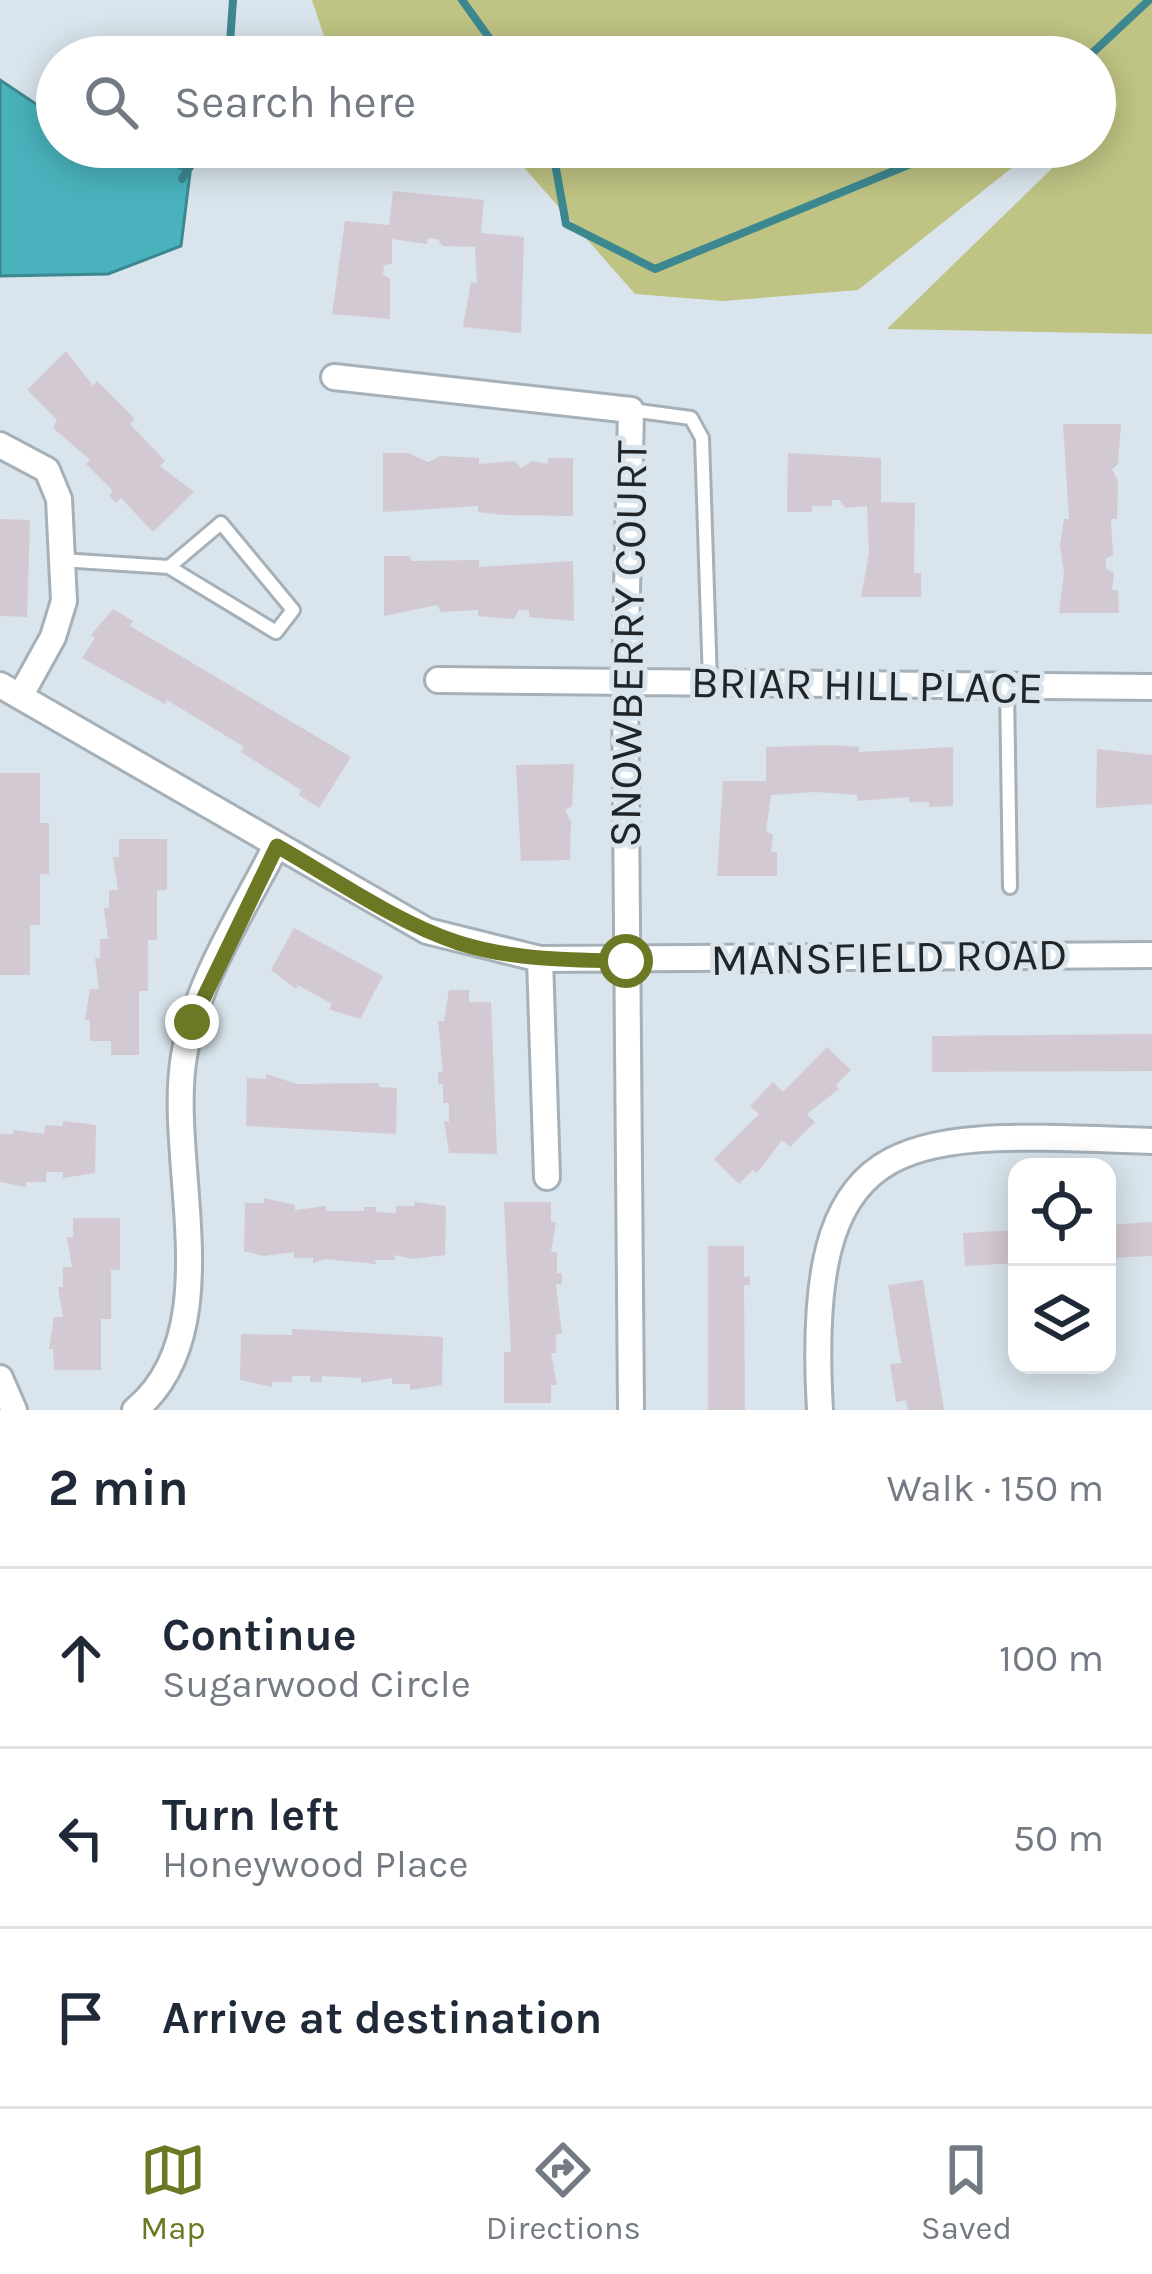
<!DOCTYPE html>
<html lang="en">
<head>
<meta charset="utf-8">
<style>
  body { margin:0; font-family:Karla,sans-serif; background:#f6f6f7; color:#1f2937 }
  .controls { position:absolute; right:36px; bottom:36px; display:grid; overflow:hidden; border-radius:24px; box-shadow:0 6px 30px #0003 }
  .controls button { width:108px; height:108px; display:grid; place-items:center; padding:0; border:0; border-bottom:3px solid #e0e1e3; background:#fff; color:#1f2937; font:60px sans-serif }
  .stop { position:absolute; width:36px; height:36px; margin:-27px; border:9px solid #6c7824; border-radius:50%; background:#fff }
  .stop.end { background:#6c7824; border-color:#fff; box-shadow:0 3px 12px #0008 }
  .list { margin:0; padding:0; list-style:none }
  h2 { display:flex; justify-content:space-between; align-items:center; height:156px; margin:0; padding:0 48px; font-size:51px }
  h2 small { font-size:39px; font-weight:400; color:#747a83 }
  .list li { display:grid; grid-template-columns:78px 1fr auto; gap:36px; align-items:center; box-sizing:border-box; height:180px; padding:0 48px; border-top:3px solid #e0e1e3 }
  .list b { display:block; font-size:45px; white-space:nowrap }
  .list p { margin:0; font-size:39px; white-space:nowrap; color:#747a83 }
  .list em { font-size:39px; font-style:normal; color:#747a83 }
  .icon { flex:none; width:66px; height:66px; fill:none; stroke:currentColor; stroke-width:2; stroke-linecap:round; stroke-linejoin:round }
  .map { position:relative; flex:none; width:1152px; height:1410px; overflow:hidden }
  .search { position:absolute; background:#fff; box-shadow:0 6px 30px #0003; left:36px; right:36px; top:36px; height:132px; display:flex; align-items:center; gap:30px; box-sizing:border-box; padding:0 42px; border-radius:66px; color:#747a83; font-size:45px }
  .sheet { height:696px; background:#fff }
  nav { display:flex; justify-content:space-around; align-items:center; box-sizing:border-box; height:168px; border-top:3px solid #e0e1e3; background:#fff; font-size:33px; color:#747a83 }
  nav a { display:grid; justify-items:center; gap:6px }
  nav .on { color:#6c7824 }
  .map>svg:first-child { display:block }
</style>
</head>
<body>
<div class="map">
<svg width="1152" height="1410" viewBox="0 0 1152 1410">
  <rect width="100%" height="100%" fill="#d9e4ec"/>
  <!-- green -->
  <path fill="#bfc383" d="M312,0h840v334l-265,-5 187,-182h21v-20l24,-24 -24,11v-57h-764z
    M506,147h532l-180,143 -135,11 -88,-7z"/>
  <!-- water -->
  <path fill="#49b2bc" stroke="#3d8890" stroke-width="3" d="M0,80l57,38v29h80l53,26 -9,73 -73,28 -108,2z"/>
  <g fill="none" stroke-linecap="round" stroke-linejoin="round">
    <!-- stream -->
    <path stroke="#3d8890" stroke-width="8" d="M462,0l41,57
      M229,57l4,-57
      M1088,57l61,-57
      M552,147l14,77 89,45 297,-122
      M182,179l21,-32"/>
  </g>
  <!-- building -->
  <path fill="#d3c9d2" d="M393,191l91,9 -3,33 43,4 -3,96 -58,-6 8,-45 6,1 -2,-36 -33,-1 -4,-7 -10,-1 -1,6 -35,-5v24l-8,3 -1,9 7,4v40l-58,-5 13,-93 44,4z
    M66,351l27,35 4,-5 38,38 -5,5 35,37 -5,5 34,26 -41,40 -32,-34 -5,5 -7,-8 4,-4 -27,-27 4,-4 -37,-32 4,-8 -30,-30z
    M1063,424h58l-3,40 -6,5 6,12 -1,38h-6l2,36 -7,4v10l8,4 -2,17h6l1,23h-60l5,-40 -4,-28 4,-26h5z
    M383,453h25l20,9 12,-6 39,2v6l36,-3 6,7 11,-7 16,3v-6h25v58l-69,-1 -26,-3v-6l-95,6z
    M788,453l93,5v44l34,1 -1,70h7v24h-60l8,-44 -2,-47 -22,2 -5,-8h-8v6h-20v6h-25z
    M0,519l30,1 -3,97 -27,-1z
    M384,556h25l3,5 67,-1v7l94,-6 1,60 -45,-4v-7h-10l-5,9 -36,-3v-6l-37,2 -4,-7 -53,11z
    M113,609l20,12 -3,5 221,131 -32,51 -20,-13 2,-5 -60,-38 3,-5 -77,-47 -2,4 -83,-46 13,-20 -4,-3z
    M833,745l26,2v5l94,-5v59l-24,1v-5h-20v-5l-52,4v-6l-41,-3 -45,3 -5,36 7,4 -2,17h6v24h-60l6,-95h43v-34z
    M1097,749l55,6v49l-56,4z
    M574,764l-2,42 -7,4 6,12 -1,38 -49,1 -5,-96z
    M0,773h40v50h9v51h-9v51h-10v50h-30z
    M119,839h48v51h-10v50h-9v51h-9v64h-28v-14h-21v-21h-5l5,-31h9l-4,-31h5v-19h8l-4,-31h5v-18h9l-5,-33h6z
    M294,928l89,48 -23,43 -31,-10 3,-5 -34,-19 -2,4 -25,-19z
    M449,990h20v12h22l6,152 -48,-1 -5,-32 5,1v-19h-6v-19h-5v-12h5l-5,-51h6z
    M1152,1034v37l-220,1v-36z
    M827,1047l24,23 -15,15 3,4 -32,25 8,8 -25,25 -8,-7 -25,33 -4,-3 -14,14 -25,-25 45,-45 -9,-8 23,-24 10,10z
    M266,1074l31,10 82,-1v4l18,1 -1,46 -150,-8 1,-48 19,1z
    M63,1121l33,4 -1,48 -32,5v-6h-17v10h-20v5l-26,-5v-48h13l1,-4 30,4 1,-9 18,1z
    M264,1198l31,7v5l31,-4v5h38v-4h12v5l20,1v-7h18l1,-4 31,4 -1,49 -32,4 -18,-4v5h-20l1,4 -51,-5 -12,4v-5h-19v-6l-30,4 -20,-5 1,-48h19z
    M504,1202h47v20h5l-5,30h6v21h5v11h-6l6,50h-6v19h-5l6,32h-6v18h-47v-51h7z
    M73,1218h47v52h-9v49h-10v51h-47l-1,-21h-4l5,-32h9l-5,-30h5v-20h9l-5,-30h6z
    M1152,1222v34l-45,2v-33z
    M1017,1230v33l-52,3 -2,-33z
    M708,1246h36v31l6,-1v9h-6l1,125h-37z
    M923,1280l21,130h-36l-2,-10 -10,2 -6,-38 11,-1 -13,-78z
    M292,1329l151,8 -1,48 -32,5v-6h-18v-6l-31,5v-5l-39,-2v6h-12v-6h-18v6h-20v5l-32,-7 1,-46 51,1z"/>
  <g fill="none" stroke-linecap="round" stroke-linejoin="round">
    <!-- service casing -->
    <g stroke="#a5b0b8" stroke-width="18">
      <path id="service" d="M631,410l60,8 11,20 8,244
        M61,560l108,7 107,65 17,-22 -72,-87 -52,44
        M1007,687l3,200"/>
    </g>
    <!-- minor casing -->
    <g stroke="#a5b0b8" stroke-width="30">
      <path id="minor" d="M334,377l297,33 -6,272 6,728
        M0,445l47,25 12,29 5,102 -11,36 -31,56
        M438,680l714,7
        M0,685l427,246 113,28 612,-4
        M540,959l7,218
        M0,1378l14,32
        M135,1410c96,-79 31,-248 49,-354 12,-74 58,-143 92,-210
        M820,1410c-17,-293 87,-277 332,-269"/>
    </g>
    <!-- service -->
    <use href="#service" stroke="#fff" stroke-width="12"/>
    <!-- minor -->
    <use href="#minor" stroke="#fff" stroke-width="24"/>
  </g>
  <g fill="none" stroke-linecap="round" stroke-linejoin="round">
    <!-- route -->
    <path stroke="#6c7824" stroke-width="15" d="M192,1022l85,-176c58,33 118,76 182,97 54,17 110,17 167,18"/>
  </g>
  <g text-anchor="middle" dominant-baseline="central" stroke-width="10" stroke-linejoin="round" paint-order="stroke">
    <!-- street labels -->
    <g font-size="45" fill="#212528" stroke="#d9e4ec">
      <text transform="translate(628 644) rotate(-89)">SNOWBERRY COURT</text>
      <text transform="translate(867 685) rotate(1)">BRIAR HILL PLACE</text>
      <text transform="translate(889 957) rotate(-1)">MANSFIELD ROAD</text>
    </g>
  </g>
</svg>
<div class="controls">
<button><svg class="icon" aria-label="locate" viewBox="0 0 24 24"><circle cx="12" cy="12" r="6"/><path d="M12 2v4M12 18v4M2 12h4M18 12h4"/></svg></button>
<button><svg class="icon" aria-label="layers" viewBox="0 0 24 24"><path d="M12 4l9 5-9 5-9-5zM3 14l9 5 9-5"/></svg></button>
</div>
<div class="stop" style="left:626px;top:961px"></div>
<div class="stop end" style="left:192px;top:1022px"></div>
<div class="search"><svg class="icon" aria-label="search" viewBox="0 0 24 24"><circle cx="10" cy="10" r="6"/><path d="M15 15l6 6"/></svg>Search here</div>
</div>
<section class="sheet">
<h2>2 min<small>Walk · 150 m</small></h2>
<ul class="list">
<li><svg class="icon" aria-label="ahead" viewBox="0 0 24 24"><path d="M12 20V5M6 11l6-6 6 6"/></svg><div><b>Continue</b><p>Sugarwood Circle</p></div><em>100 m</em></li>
<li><svg class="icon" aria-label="left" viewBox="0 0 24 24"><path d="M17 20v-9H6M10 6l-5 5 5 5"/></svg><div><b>Turn left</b><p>Honeywood Place</p></div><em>50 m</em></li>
<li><svg class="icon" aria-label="arrive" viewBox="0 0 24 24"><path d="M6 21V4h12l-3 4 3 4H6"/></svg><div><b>Arrive at destination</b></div></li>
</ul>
</section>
<nav>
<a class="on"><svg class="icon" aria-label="map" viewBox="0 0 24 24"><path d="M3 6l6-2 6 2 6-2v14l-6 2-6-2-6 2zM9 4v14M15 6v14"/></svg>Map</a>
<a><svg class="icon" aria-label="directions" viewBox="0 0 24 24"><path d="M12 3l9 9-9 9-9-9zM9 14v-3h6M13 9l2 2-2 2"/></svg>Directions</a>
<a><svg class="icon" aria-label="saved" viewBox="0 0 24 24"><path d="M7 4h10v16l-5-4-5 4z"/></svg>Saved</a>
</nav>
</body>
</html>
